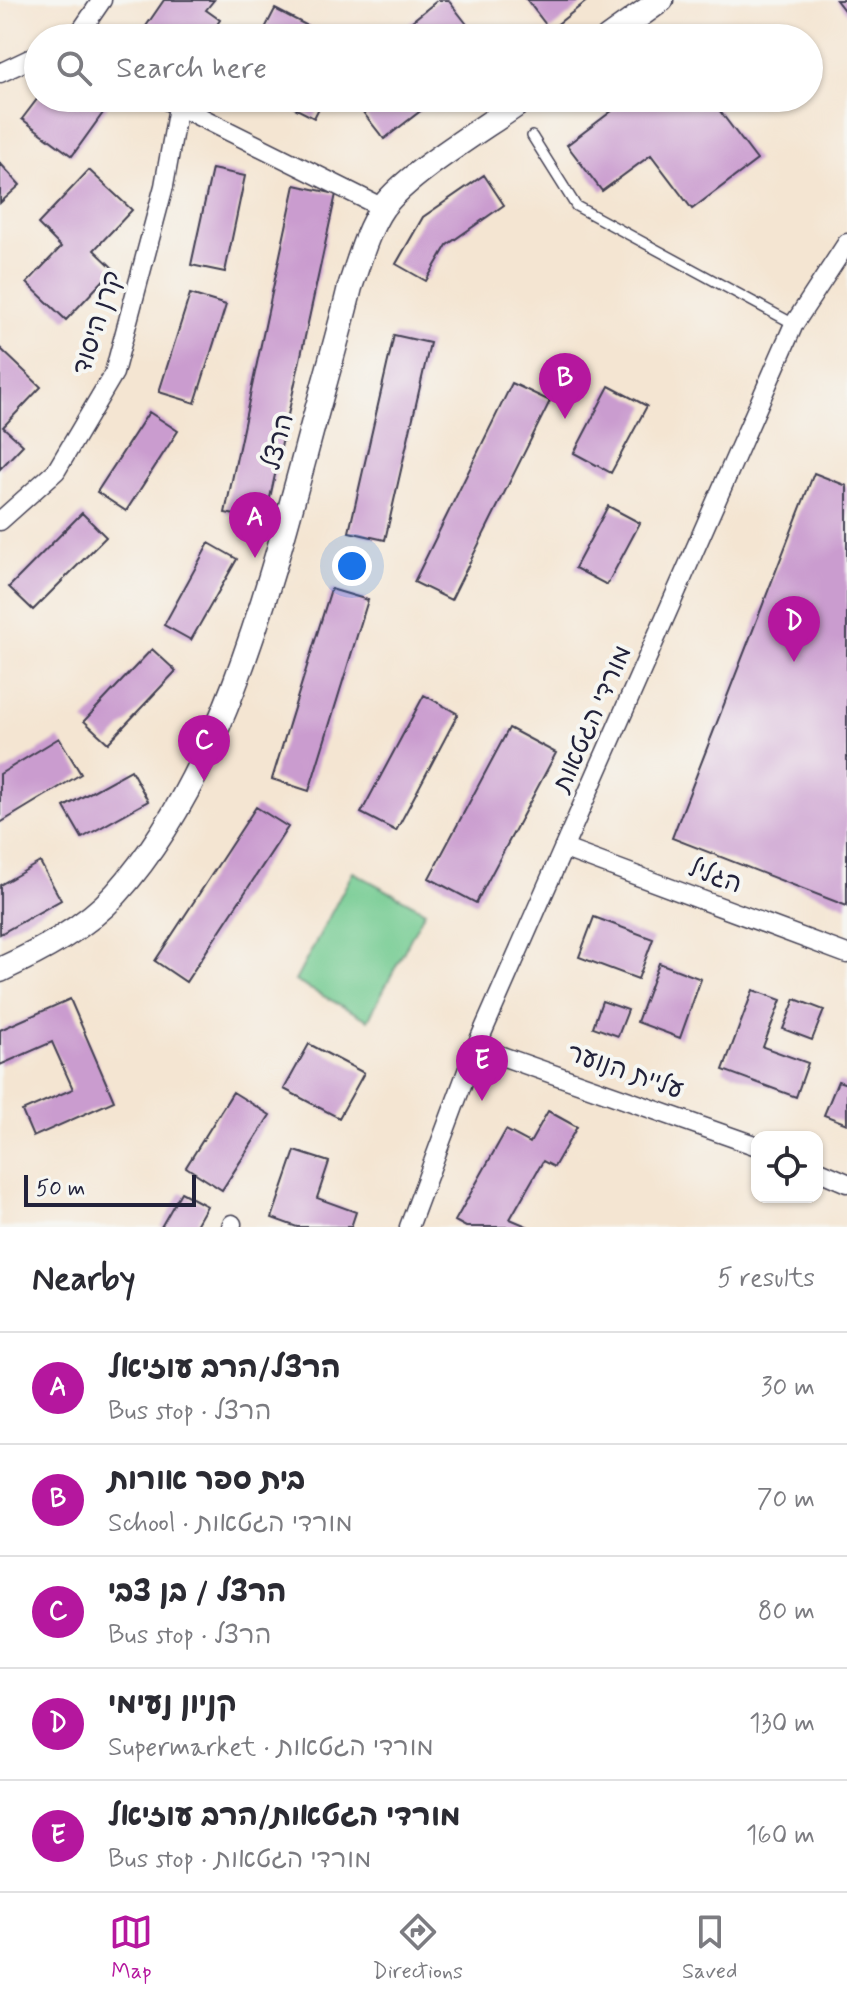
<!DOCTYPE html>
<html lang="en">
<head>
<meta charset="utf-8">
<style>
  body { margin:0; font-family:Mynerve,"Playpen Sans Hebrew",sans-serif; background:#f7f7f7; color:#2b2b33 }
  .controls { position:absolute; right:24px; bottom:24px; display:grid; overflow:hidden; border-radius:16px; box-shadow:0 2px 6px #0004 }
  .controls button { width:72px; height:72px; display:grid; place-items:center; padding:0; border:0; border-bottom:2px solid #e1e1e2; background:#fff; color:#2b2b33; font:40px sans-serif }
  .scale { position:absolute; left:24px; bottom:20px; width:172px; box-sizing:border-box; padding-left:8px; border:4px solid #22223b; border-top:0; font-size:22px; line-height:28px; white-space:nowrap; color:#22223b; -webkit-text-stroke:6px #f6f6f2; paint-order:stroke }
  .you { position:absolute; left:352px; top:566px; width:28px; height:28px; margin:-20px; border:6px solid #fff; border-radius:50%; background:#1a73e8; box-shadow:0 0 0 12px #1a73e833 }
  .badge { display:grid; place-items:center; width:52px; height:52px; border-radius:50%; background:#b5179e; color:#fff; font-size:26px; font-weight:700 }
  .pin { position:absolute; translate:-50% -66px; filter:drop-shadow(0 2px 4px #0008) }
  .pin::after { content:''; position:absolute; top:42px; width:28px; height:24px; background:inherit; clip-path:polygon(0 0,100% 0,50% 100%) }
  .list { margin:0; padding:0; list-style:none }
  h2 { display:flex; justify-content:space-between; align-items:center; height:104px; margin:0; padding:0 32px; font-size:34px }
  h2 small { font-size:26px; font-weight:400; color:#7c7c81 }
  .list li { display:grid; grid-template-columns:52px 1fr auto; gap:24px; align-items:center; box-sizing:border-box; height:112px; padding:0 32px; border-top:2px solid #e1e1e2 }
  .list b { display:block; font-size:30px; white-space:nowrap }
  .list p { margin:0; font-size:26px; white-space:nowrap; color:#7c7c81 }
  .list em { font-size:26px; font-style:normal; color:#7c7c81 }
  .icon { flex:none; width:44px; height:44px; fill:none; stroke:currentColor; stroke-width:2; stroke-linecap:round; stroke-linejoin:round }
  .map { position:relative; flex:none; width:847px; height:1227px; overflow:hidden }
  .search { position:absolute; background:#fff; box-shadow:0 2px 6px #0004; left:24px; right:24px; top:24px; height:88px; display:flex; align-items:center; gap:20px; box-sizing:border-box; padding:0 28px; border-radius:44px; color:#7c7c81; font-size:30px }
  .sheet { height:664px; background:#fff }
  nav { display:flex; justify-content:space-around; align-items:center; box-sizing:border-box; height:112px; border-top:2px solid #e1e1e2; background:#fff; font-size:22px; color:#7c7c81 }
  nav a { display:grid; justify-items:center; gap:4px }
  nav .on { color:#b5179e }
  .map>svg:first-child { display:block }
</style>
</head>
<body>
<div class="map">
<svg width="847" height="1227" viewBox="0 0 847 1227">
  <rect width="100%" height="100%" fill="#f6f6f2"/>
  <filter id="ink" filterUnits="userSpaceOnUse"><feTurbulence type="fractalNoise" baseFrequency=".0125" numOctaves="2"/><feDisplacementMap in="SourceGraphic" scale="16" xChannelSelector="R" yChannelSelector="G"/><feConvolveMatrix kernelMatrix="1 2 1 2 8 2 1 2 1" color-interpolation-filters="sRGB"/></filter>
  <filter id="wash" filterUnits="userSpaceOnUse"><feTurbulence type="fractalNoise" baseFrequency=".006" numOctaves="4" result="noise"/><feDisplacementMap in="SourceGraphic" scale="32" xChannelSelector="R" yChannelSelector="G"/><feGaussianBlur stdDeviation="1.8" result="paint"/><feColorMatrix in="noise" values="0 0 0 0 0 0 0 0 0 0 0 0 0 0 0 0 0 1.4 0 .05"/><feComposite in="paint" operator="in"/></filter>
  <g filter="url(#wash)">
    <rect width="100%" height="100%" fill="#f4e5d2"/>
    <!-- green -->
    <path fill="#73cb91" stroke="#4a7666" stroke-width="2" d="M353,872l72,39 -57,109 -73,-39z"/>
    <g id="blocks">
      <!-- building -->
      <path fill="#ca9ccf" d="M164,0h50l-8,10 14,10 -12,18h-58l-8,-6z
        M438,0h10l25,32 -7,6h-50l-10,-12z
        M527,0h61l-38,30z
        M836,0h11v14z
        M275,9l56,29h-71z
        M682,30l6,8h-17z
        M38,98h59l11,8 -36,50 -50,-37z
        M275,98h49l-10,20z
        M361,98h53l9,11 -39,30 -29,-37z
        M629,98h97l-10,8 41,54 -65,49 -41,-54 -49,36 -35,-46z
        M0,163l20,22 -20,18z
        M212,169l33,7 -20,96 -34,-7z
        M89,170l43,40 -38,40 20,19 -48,51 -39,-37 34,-36 -23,-23z
        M484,175l20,30 -57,40 -21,36 -30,-17 27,-47z
        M295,185l41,9 -71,327 -40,-8z
        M190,294l36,11 -31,98 -36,-11z
        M394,335l36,8 -45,197 -36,-8z
        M0,348l41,39 -38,40 20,18 -23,24z
        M512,383l38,18 -99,199 -37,-18z
        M609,386l38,20 -36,67 -37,-20z
        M149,412l29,19 -52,80 -29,-19z
        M814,473l33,13v420l-175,-68z
        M608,506l32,17 -33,62 -32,-17z
        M82,513l24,24 -73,73 -24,-23z
        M209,543l28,16 -46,81 -27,-15z
        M331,589l37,11 -59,191 -37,-12z
        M152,649l24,22 -68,72 -24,-22z
        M424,695l34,19 -62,117 -35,-18z
        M509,728l47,25 -80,150 -47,-25z
        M59,738l22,36 -81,49v-49z
        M131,770l17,31 -66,37 -18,-31z
        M256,807l32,20 -102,155 -31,-21z
        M40,862l21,38 -61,34v-49z
        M594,917l59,22 -15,40 -59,-22z
        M659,963l42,16 -21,59 -43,-16z
        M753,990l28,10 -18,47 45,16 -12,34 -73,-27z
        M70,999l44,102 -81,36 -11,-26 51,-22 -21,-47 -52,23v-35z
        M795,999l29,11 -12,30 -29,-11z
        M602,1001l26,9 -10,26 -25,-9z
        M309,1044l55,29 -25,45 -55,-29z
        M838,1081l9,3v40l-23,-9z
        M233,1092l37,23 -48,75 -36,-23z
        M548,1111l29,16 -23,40 -11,-6 -33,58 19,8h-63l-11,-6 51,-91 24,13z
        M295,1151l34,11 -12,36 39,14 -5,15h-54l-25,-9z
        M181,1192l26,14 -12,21h-34z"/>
    </g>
  </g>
  <g filter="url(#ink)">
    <use href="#blocks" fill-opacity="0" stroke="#423f52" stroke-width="2"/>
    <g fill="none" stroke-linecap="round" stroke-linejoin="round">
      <!-- service casing -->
      <g stroke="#423f52" stroke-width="12">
        <path id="service" d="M532,136l44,70 218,118"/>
      </g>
      <!-- minor casing -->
      <g stroke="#423f52" stroke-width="21">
        <path id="minor" d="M76,38l26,-38
          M0,73l38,-18
          M162,98l221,110
          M0,521l56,-50 58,-98 50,-187 14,-79
          M565,849l282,105
          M476,1047l281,99
          M817,1170l30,13
          M231,1227l1,-3
          M409,1227l67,-180 318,-723 53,-81"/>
      </g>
      <!-- tertiary casing -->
      <g stroke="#423f52" stroke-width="27">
        <path id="tertiary" d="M608,38l53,-38
          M0,970c41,-19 85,-42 116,-76 102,-113 151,-298 190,-443 14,-54 31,-109 44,-164 9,-26 17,-57 33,-80 26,-35 105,-81 143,-109"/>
      </g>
      <!-- service -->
      <use href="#service" stroke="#fff" stroke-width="9"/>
      <!-- minor -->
      <use href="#minor" stroke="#fff" stroke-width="18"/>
      <!-- tertiary -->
      <use href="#tertiary" stroke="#fff" stroke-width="24"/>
    </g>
  </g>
  <g text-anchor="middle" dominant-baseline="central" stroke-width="8" stroke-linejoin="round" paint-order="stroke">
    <!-- street labels -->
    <g font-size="26" fill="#22223b" stroke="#f6f6f2">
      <text transform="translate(98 323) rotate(-72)">קרן היסוד</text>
      <text transform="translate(279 442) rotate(-75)">הרצל</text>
      <text transform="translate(593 719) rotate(-66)">מורדי הגטאות</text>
      <text transform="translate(715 877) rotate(20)">הגליל</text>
      <text transform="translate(625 1072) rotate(19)">עליית הנוער</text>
    </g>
  </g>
</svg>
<div class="controls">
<button><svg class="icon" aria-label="locate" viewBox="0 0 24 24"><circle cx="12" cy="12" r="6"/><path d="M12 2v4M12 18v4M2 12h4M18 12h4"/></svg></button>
</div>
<div class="scale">50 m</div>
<div class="you"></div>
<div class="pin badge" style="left:255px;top:558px">A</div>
<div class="pin badge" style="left:565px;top:419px">B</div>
<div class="pin badge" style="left:204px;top:781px">C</div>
<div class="pin badge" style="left:794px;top:662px">D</div>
<div class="pin badge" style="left:482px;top:1101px">E</div>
<div class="search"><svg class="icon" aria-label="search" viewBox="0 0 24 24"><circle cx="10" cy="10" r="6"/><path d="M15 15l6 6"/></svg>Search here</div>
</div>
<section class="sheet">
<h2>Nearby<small>5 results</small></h2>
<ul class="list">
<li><span class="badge">A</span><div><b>הרצל/הרב עוזיאל</b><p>Bus stop · הרצל</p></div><em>30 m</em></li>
<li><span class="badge">B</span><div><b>בית ספר אורות</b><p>School · מורדי הגטאות</p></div><em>70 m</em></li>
<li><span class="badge">C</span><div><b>הרצל / בן צבי</b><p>Bus stop · הרצל</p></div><em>80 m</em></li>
<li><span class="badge">D</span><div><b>קניון נעימי</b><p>Supermarket · מורדי הגטאות</p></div><em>130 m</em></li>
<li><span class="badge">E</span><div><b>מורדי הגטאות/הרב עוזיאל</b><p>Bus stop · מורדי הגטאות</p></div><em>160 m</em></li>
</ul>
</section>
<nav>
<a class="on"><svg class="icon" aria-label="map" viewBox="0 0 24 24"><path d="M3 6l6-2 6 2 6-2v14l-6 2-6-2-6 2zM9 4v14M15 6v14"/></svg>Map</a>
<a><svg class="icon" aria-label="directions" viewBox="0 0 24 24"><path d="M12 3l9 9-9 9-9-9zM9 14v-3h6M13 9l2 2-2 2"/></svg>Directions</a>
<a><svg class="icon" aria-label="saved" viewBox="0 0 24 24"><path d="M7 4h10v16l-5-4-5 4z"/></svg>Saved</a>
</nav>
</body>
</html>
